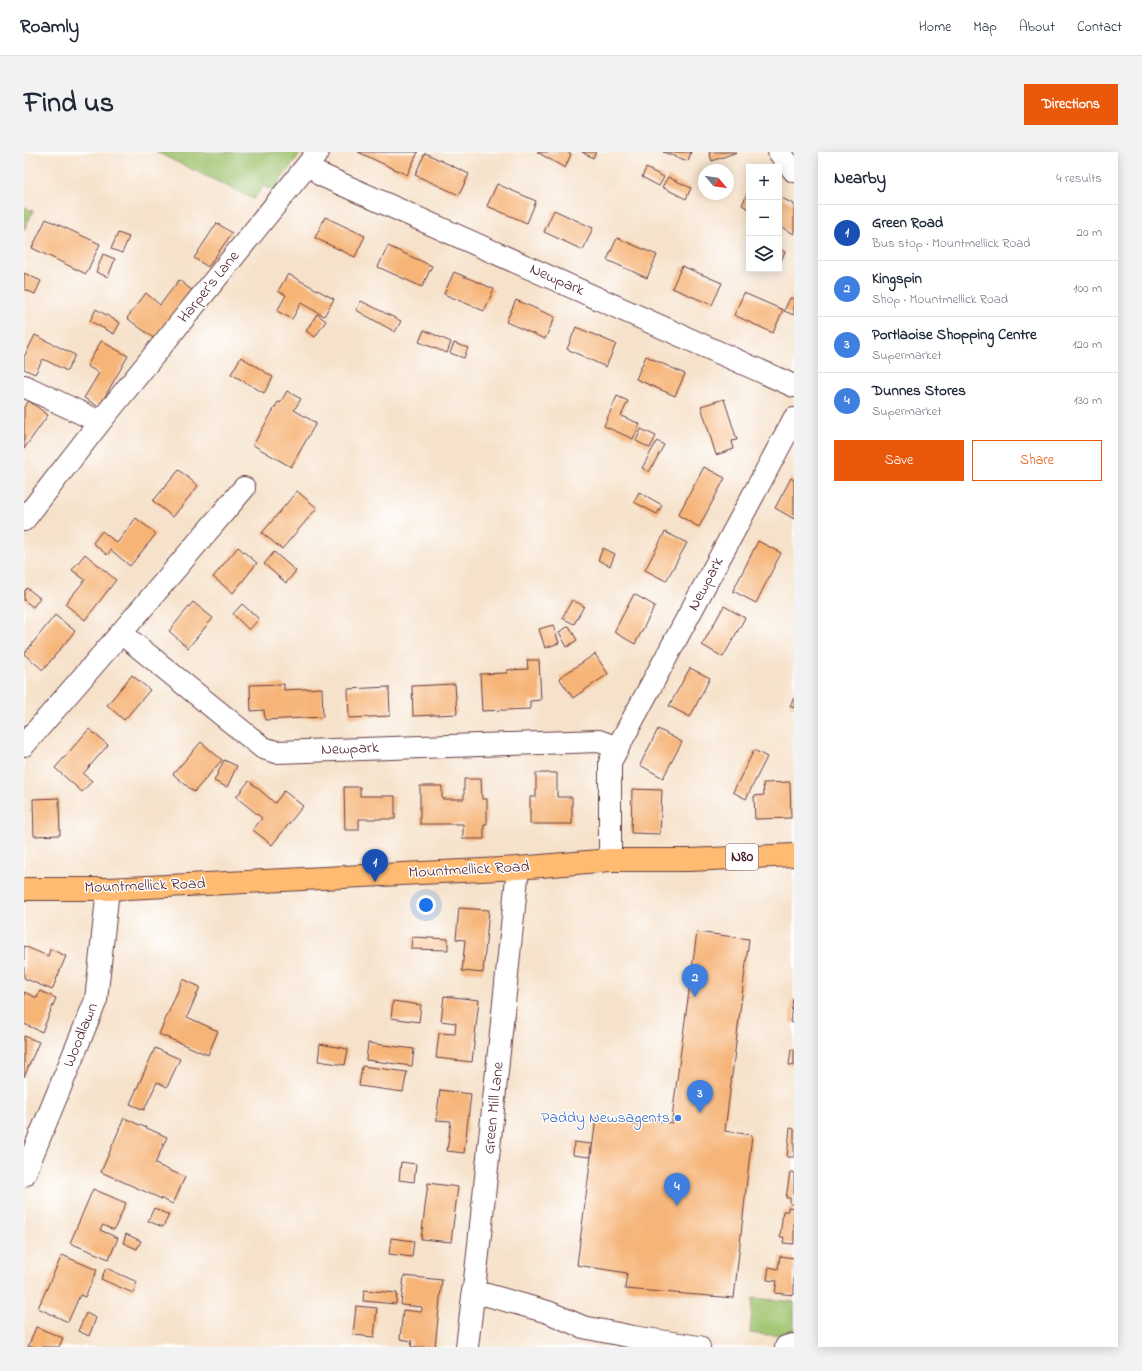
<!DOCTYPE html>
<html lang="en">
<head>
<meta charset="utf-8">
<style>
  body { margin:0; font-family:"Indie Flower",sans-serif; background:#f2f2f3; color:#1f2937 }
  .controls { position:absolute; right:12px; top:12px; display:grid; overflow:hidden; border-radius:0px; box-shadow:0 2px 10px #0003 }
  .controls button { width:36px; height:36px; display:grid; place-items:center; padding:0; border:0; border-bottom:1px solid #e0e1e3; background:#fff; color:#1f2937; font:20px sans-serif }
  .compass { position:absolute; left:674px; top:12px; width:36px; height:36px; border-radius:50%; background:#fff; box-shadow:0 2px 10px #0003; rotate:119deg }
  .you { position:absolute; left:402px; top:753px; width:14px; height:14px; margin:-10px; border:3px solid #fff; border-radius:50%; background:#1a73e8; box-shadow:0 0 0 6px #1a73e833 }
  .badge { display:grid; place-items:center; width:26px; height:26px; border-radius:50%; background:#ea580c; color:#fff; font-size:13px; font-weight:700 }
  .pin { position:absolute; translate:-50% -33px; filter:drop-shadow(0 1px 2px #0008) }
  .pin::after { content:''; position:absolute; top:21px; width:14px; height:12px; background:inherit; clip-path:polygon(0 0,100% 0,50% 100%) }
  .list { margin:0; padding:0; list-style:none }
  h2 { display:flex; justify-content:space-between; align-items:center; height:52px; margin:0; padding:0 16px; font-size:17px }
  h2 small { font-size:13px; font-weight:400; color:#747a83 }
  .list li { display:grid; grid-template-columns:26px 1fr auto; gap:12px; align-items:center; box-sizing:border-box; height:56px; padding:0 16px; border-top:1px solid #e0e1e3 }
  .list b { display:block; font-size:15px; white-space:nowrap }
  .list p { margin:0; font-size:13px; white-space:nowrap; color:#747a83 }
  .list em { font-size:13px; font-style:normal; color:#747a83 }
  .actions { display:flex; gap:8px; padding:12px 16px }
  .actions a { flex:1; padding:9px 0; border:1px solid #ea580c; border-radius:0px; text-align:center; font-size:14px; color:#ea580c }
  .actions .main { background:#ea580c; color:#fff }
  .icon { flex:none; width:22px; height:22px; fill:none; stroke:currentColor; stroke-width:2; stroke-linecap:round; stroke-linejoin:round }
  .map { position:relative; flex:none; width:770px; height:1195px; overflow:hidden; border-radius:0px }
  header { display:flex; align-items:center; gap:24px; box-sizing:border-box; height:56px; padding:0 20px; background:#fff; border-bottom:1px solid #e0e1e3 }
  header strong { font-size:19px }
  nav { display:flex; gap:22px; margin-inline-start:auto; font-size:14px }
  .intro { display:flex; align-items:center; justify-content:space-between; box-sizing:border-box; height:96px; padding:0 24px }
  h1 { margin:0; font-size:28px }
  .button { padding:10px 18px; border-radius:0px; background:#ea580c; color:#fff; font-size:14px; font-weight:700 }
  main { display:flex; gap:24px; padding:0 24px }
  aside { flex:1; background:#fff; border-radius:0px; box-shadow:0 2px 10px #0003 }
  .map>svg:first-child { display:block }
</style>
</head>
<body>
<header>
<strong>Roamly</strong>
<nav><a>Home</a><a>Map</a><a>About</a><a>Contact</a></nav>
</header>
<div class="intro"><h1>Find us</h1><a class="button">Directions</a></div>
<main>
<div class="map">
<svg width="770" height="1195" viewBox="0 0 770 1195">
  <rect width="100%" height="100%" fill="#fff"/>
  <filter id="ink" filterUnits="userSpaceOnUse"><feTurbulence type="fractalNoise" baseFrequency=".025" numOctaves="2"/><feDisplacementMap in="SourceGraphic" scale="8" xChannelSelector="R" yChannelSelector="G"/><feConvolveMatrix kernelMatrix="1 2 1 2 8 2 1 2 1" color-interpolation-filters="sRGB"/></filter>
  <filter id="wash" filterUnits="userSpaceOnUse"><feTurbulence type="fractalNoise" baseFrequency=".012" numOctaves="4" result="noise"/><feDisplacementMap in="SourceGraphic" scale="16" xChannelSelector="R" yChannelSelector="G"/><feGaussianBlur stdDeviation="0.9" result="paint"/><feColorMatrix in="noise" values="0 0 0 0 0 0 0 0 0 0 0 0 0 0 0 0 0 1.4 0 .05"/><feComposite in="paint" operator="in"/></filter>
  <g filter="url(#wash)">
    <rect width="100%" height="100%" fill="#f6e2cb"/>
    <!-- green -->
    <path fill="#9dc26c" stroke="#74704c" d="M132,0h145l-28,38 -10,-4 -9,13z
      M0,55l9,4 -9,19z
      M729,1146l41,4v28c-15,7 -28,5 -44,3z"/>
    <g id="blocks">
      <!-- building -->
      <path fill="#f6b477" d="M334,0h60l-11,23z
        M513,0h30l4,2 -6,14z
        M558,0h14l-3,6z
        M639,0h28l-3,9z
        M685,0h28l-25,9z
        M401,1l44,21 -10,21 -44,-20z
        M622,16l18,9 -5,9 -17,-9z
        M644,25l23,11 -5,11 -24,-12z
        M473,32l39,17 -9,22 -40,-17z
        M725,38v19l-7,-4z
        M755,45l15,7v30l-15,-8z
        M530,58l39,18 -10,22 -39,-18z
        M301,65l40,19 -10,21 -40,-19z
        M22,67l54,25 -14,30 -54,-26z
        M193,71l15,10 -24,34 -14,-9z
        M94,81l11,4 -7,16 -11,-4z
        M593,86l40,17 -10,23 -40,-18z
        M364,94l44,20 -10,21 -44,-20z
        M755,97l6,3 -6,13z
        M79,102l12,5 -7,18 -12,-5z
        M658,114l40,17 -10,22 -40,-17z
        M430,120l40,17 -10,22 -40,-17z
        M0,121l17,8 -6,13 -11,-5z
        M264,122l46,25 -10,17 -23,-13 -9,16 -15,-8 9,-16 -8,-4z
        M155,128l15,12 -38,48 -29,-22 19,-25 14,12z
        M720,141l39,17 -10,23 -39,-18z
        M766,146l4,1v16l-10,-4z
        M492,148l39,17 -10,22 -39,-17z
        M337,149l40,20 -6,11 -39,-22z
        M72,157l24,14 -6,11 -24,-13z
        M293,162l9,7 -11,16 -9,-6z
        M552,175l40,17 -10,23 -39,-18z
        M400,178l27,12 -4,11 -28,-11z
        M11,183l40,20 -8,16 -24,-12 -8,15 -11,-5v-12z
        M77,189l27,15 -29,51 -15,-9 15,-25 -12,-7z
        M430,191l14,5 -4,10 -14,-5z
        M622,204l39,18 -10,22 -39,-17z
        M217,205l32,20 -9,16 -33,-19z
        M263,239l14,8 -7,11 22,13 -25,44 -38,-22 25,-43 2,1z
        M593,244l11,5 -7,15 19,8 -7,15 -29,-13z
        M700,247l13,41 -5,1 2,8 -18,6 -15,-49z
        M5,249l19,14 -24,34v-42z
        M617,277l15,7 -6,12 -14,-7z
        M633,289l7,4 -15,27 -7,-4z
        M680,315l21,11 -26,49 -21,-12z
        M155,318l19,16 -25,31 -20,-16z
        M767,326l3,2v39l-19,-11z
        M273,339l20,17 -35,41 -20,-16z
        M615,340l23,13 -5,9 -23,-12z
        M112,366l20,16 -26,32 -19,-16 -4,5 -14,-12 9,-12 15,12z
        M641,380l22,11 -21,38 -21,-11z
        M734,389l23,12 -25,50 -23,-12z
        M214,395l19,16 -24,30 -20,-16z
        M579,396l12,6 -5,12 -12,-6z
        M250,400l22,19 -10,12 -22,-19z
        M61,402l31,26 -31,40 -20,-16 20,-24 -13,-10z
        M3,436l13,10 -7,9 -9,-7v-8z
        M610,442l21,12 -20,38 -21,-12z
        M548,448l12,6 -10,18 -12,-6z
        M169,450l20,16 -25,30 -19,-17z
        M218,452l17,15 -10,11 -16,-16z
        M700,454l21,12 -22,39 -21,-12z
        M31,463l20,16 -32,39 -19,-16z
        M529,473l6,18 -14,5 -6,-19z
        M545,474l8,14 -10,7 -8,-15z
        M571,502l13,20 -35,24 -14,-20z
        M503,508h12l2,40 -11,1v8l-48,2 -2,-37 27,-1v-3l21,-1z
        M666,516l20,10 -20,39 -21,-11z
        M108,523l18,15 -26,30 -17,-15z
        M260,532v6l38,-2 1,29 -58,3 -1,-10 -13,1 -1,-26z
        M431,532l2,30 -44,2 -1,-30z
        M365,535l1,29 -41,2 -1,-29z
        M770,546v10l-4,-2z
        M65,577l19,16 -25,29 9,7 -10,11 -27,-24z
        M634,577l24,13 -19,36 -23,-13z
        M177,590l21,18 -28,32 -21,-18z
        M730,598l13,7 -21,42 -13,-7z
        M200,608l13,6 -10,21 -13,-6z
        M512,621h21v24h15v27h-42v-27h6z
        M440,627h17l1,20h5v25h-3v15h-21v-15h-43v-38h22v13h22z
        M225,629l26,22 9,-12 19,15 -31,39 -19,-15 9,-12 -26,-21z
        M766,630l1,36 -36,1 -1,-23 10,-1 -1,-12z
        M320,635h16v9h35v23h-36v11h-14z
        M608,637l30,1 -2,44 -29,-1z
        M35,646l1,37 -26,1 -1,-37z
        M435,756l30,2 -6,63 -21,-2 3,-31 -9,-1z
        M673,780l52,7 -24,192 27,4 -18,163 -109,-9 2,-16 -50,-8 19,-147 42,7 1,-7 33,5 1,-14z
        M388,785l36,2v11l-37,-1z
        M0,794l24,10 2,-7 16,7 -14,34 -28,-12z
        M159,827l17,8 -13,30 31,14 -10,24 -49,-21z
        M16,839l16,7 -14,34 -18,-8v-32l13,6z
        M420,844l35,4 -7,62 -36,-4 3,-25 16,1 1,-11 -15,-2z
        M769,846h1v25l-4,-1z
        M369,849l28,4 -2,17 -28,-4z
        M0,884l15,6 -15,35z
        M344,891l46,6 -2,17 -46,-6z
        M296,892l28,5 -3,16 -27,-4z
        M131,896l25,11 -13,28 -10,-5 -13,28 -14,-6z
        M767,897l3,1v16l-5,-1z
        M338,914l45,6 -4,20 -44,-6z
        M416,938l31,4 -7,59 -17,-2 4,-30 -15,-1z
        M100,966l43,19 -12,27 30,13 -12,27 -72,-32z
        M766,976l4,1v28h-7z
        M550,990l17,2 -1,13 -17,-2z
        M377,1010l15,2 -2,18 -15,-2z
        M766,1020h4v32h-4v-6h-4z
        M404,1031l30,4 -7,55 -30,-3z
        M69,1037l33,14 -12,27 -11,-5 -3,5 18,8 -9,21 -39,-16z
        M764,1055l6,1v36l-11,-1 1,-6h-4l3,-26h5z
        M130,1056l15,7 -6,12 -15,-6z
        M102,1082l15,7 -4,8 -14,-6z
        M367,1086l23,3 -2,16 -23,-3z
        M38,1103l35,15 -12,27 -5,-2 -12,27 -30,-14z
        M756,1104l14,2v37l-19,-2 2,-12 -10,-1 2,-13 9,2z
        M82,1116l31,14 -4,11 -32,-14z
        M380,1124l38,4 -7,67h-24l1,-6 -12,-2 3,-29 18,2 1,-2v-3l-21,-2z
        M340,1138l33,3 -1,11 -33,-3z
        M332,1154l21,2 -3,29 -21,-2z
        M62,1161l10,5 -7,18 -11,-5z
        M12,1175l27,11 -4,9h-31z"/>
    </g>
  </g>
  <g filter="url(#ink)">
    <use href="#blocks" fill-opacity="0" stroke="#643c43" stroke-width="1"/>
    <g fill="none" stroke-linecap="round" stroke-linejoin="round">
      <!-- minor casing -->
      <g stroke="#643c43" stroke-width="24">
        <path id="minor" d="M755,0l15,19
          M297,23l473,211
          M0,234l76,36
          M0,368l76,-98 218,-270
          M97,481l142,115 13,4 323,-11 19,7
          M0,593l97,-112 123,-145
          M586,708v-98l184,-343
          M0,1023l72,-175 12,-111
          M449,1139l75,21 35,15 50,10 66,10
          M443,1195l11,-93 40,-386
          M762,1195l8,-2"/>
      </g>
      <!-- major casing -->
      <g stroke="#643c43" stroke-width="24">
        <path id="major" d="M0,737h84l410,-21 92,-8h80l104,-5"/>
      </g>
      <!-- minor -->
      <use href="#minor" stroke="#fff" stroke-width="22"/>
      <!-- major -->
      <use href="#major" stroke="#febb71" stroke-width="22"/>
    </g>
  </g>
  <!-- markers -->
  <circle fill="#3f7fe0" stroke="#fff" stroke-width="1.5" cx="654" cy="966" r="4"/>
  <g text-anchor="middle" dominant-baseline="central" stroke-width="3" stroke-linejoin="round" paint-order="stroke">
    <!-- shield labels -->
    <rect fill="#fff" stroke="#80626b" stroke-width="1" x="702" y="692" width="32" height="26" rx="3"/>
    <g font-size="15" font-weight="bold" fill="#4a1f2b">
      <text x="718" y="705">N80</text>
    </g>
    <!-- street labels -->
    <g font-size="16" fill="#4a1f2b" stroke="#fff">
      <text transform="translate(533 128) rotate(24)">Newpark</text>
      <text transform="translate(185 135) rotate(-51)">Harper's Lane</text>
      <text transform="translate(682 432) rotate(-62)">Newpark</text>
      <text transform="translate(326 597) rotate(-2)">Newpark</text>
      <text transform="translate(445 718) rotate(-3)">Mountmellick Road</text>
      <text transform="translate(121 734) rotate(-2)">Mountmellick Road</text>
      <text transform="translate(57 883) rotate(-68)">Woodlawn</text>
      <text transform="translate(470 956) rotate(-84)">Green Mill Lane</text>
    </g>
    <!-- shop labels -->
    <g font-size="16" fill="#366cbe" stroke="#fff" text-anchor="end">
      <text x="646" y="966">Paddy Newsagents</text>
    </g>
  </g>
</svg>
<div class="controls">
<button>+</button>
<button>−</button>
<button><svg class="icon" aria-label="layers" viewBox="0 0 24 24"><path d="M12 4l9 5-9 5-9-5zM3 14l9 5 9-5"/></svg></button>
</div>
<svg class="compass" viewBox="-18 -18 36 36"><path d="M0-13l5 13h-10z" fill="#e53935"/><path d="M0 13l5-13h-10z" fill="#747a83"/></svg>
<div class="you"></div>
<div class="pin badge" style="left:351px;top:730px;background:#1a4fb4">1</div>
<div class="pin badge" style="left:671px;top:845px;background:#3f7fe0">2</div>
<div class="pin badge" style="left:676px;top:961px;background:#3f7fe0">3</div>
<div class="pin badge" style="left:653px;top:1054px;background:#3f7fe0">4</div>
</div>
<aside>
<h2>Nearby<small>4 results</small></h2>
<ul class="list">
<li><span class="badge" style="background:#1a4fb4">1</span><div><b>Green Road</b><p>Bus stop · Mountmellick Road</p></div><em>20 m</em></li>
<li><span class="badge" style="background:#3f7fe0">2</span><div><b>Kingspin</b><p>Shop · Mountmellick Road</p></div><em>100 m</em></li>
<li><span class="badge" style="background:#3f7fe0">3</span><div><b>Portlaoise Shopping Centre</b><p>Supermarket</p></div><em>120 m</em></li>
<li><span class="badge" style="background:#3f7fe0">4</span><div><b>Dunnes Stores</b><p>Supermarket</p></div><em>130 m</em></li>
</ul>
<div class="actions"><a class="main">Save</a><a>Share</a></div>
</aside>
</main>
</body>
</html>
